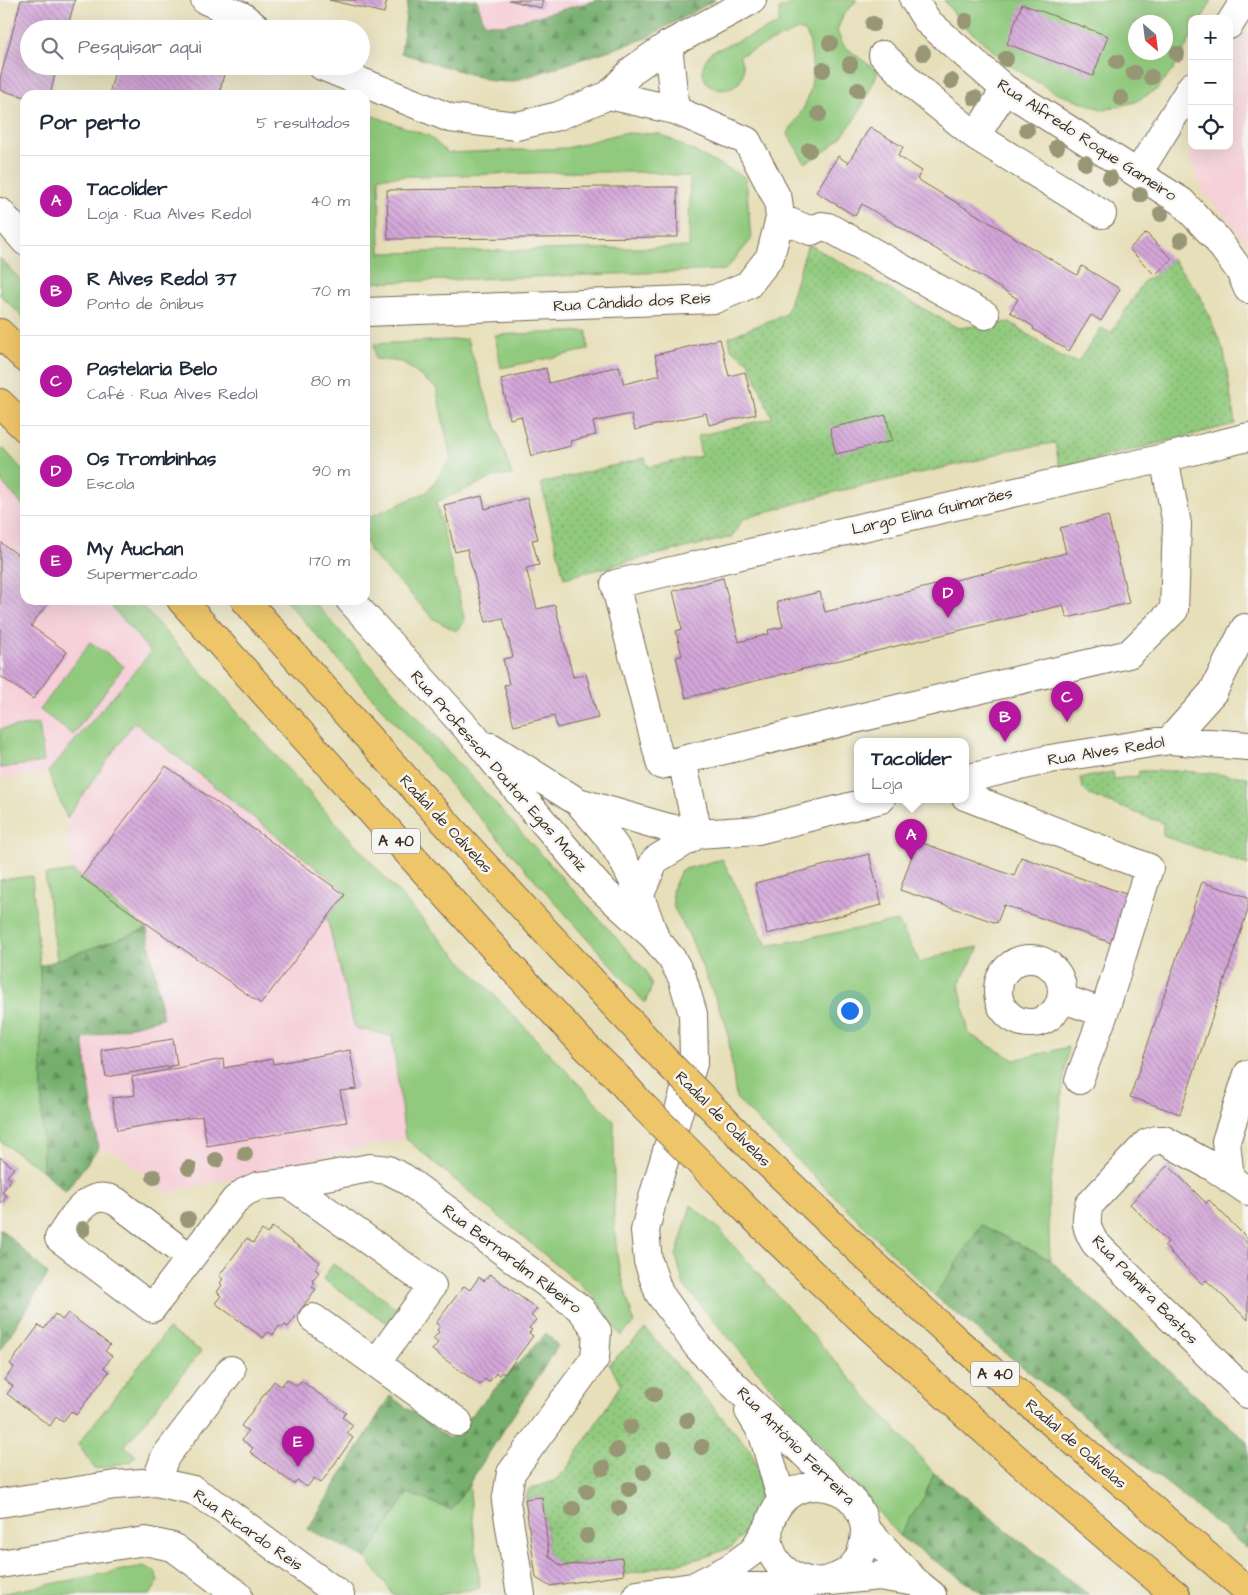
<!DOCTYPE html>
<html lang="pt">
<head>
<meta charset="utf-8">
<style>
  body { margin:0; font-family:"Architects Daughter",sans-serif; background:#f2f2f3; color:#1f2937 }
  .controls { position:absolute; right:15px; top:15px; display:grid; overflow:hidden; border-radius:10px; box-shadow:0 5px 20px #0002 }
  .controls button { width:45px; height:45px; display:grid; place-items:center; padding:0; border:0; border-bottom:1px solid #e0e1e3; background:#fff; color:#1f2937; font:25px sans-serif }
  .compass { position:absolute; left:1128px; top:15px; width:45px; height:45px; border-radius:50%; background:#fff; box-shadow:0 5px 20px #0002; rotate:152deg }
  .you { position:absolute; left:849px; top:1010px; width:18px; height:18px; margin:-12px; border:4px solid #fff; border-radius:50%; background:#1a73e8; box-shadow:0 0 0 8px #1a73e833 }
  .badge { display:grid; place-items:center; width:32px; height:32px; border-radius:50%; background:#b5179e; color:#fff; font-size:16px; font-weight:700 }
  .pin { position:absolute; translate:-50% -41px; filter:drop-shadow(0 1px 2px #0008) }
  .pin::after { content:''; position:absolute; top:26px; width:18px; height:15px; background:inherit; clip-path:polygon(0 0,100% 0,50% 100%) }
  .popup { position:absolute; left:854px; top:738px; width:115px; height:65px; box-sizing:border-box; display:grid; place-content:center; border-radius:10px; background:#fff; filter:drop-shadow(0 1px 4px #0005); font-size:16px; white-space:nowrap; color:#747a83 }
  .popup b { font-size:19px; color:#1f2937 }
  .popup::after { content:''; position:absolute; left:50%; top:100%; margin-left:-10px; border:10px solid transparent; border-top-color:#fff }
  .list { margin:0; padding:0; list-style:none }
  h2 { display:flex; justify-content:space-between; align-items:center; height:65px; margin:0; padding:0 20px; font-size:21px }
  h2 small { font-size:16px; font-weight:400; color:#747a83 }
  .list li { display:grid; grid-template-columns:32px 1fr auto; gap:15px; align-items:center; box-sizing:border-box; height:90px; padding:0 20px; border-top:1px solid #e0e1e3 }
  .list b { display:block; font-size:19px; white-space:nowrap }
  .list p { margin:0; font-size:16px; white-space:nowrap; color:#747a83 }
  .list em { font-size:16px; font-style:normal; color:#747a83 }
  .icon { flex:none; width:28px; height:28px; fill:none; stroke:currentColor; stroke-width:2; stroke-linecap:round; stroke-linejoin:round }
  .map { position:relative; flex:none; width:1248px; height:1595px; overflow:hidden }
  .search { position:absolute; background:#fff; box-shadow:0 5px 20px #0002; left:20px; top:20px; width:350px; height:55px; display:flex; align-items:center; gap:12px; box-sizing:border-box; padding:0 18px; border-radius:28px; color:#747a83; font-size:19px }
  .panel { position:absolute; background:#fff; box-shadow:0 5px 20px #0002; left:20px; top:90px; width:350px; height:515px; border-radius:15px }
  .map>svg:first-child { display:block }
</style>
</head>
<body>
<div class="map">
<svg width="1248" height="1595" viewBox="0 0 1248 1595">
  <defs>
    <pattern id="forest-firs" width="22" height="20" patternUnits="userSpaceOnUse" patternTransform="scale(1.25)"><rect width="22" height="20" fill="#74ae6d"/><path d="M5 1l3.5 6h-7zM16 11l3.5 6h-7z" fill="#608e59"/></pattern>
    <pattern id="park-dots" width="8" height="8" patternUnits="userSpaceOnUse" patternTransform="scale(1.25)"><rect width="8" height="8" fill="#91ca7e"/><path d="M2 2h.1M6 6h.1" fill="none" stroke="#78a467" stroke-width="1.8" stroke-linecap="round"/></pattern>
    <pattern id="building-back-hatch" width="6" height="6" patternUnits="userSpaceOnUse" patternTransform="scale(1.25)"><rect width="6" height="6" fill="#d4a7da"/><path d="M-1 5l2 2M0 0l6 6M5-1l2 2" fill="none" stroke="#ad88b0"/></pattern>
  </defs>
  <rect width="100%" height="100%" fill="#f6f6f2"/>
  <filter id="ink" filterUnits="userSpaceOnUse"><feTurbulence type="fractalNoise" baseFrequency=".02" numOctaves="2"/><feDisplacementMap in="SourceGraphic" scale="10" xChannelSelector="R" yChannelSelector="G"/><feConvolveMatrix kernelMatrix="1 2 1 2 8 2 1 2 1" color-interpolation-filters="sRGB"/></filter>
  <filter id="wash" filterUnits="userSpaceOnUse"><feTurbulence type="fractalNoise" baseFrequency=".0096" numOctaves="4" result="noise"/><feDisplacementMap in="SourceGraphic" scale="20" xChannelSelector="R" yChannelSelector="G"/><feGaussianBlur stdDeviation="1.12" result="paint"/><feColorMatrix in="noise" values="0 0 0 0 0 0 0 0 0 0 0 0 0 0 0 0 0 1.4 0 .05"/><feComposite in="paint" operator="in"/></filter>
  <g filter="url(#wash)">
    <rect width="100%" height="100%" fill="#e7dfb9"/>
    <!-- built -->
    <path fill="#f6cfd8" d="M477,0h121l-94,25 -20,-2z
      M1248,29v217l-16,-22 -28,-32 -14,-34 2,-28v16h37v-86z
      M0,480l25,28v92h81l45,51 -103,121 -48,7z
      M134,722l210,168 48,146 13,102 -238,55 -49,-40 -20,-4 -15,-110 -16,-221z"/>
    <!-- green -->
    <path fill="#91ca7e" stroke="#667a4e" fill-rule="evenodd" d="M800,0h57l-14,15 -6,16 6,14 35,27c-13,28 -25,58 -50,77 -7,5 -16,10 -23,14l-18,-30c20,-25 29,-47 24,-79 -1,-8 -1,-15 -6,-22l-7,-2 -59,26c19,34 -31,47 -36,17 -1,-9 3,-14 8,-21l68,-28v-15z
      M944,0h268l-10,19h-10v17l-20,35 -16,19 -21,12 -31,8 -48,-17 -44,-26 -51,-44zM1136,22h30v30h-30z
      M365,113l64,23 19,17 119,-5 55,-15 38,1 86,44 5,62 -26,30 -360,13zM569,172h81l40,5 -1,70 -309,6 -1,-76z
      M0,258l25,27v34l-25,-24z
      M587,331l1,19 -87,18 -6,-33z
      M467,339l45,136 -18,2 -58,25 29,119 -9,10 -22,-12 -64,-67 -5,-13v-20l62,-27 24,-33 -15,-71 -34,-26 -27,-3 -1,-15z
      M4,449l21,24v35l-25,-28v-28z
      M106,600h31l292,327 185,194v103l4,38 16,61 -13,13 -27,-40 -189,-158 -13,-102 -37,-8 -28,-110 18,-23 -1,-5 -210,-168 -67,96 -19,-46 103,-120z
      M285,600h27l334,371 6,15 -7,17z
      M90,642l34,24 -51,69 -33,-25z
      M39,724l5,38 -44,6v-39z
      M722,859l45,87 131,-25 22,42 26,-10 33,-6 -20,37 10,50 45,26 54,-13 -20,159 2,54 -69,-35 -46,71 -175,-173 -24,-25 -9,-71 -37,-90 -16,-29 -2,-17 9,-21z
      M73,871l74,58 -90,31 -12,-85z
      M32,876l8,90 3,205 -43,-30v-261z
      M691,1205l26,22 217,246 -10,24 -25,39 -215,-250 -8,-30z
      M333,1264l64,44 -10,15 -64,-44z
      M168,1329l33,22 -76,95 11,10 -6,6 -35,7 -17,-25z
      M469,1484l11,104 -41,7h-45l-28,-37 42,-65 44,17z
      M143,1566l12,5 3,11 -8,13h-150v-1z"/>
    <!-- forest -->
    <path fill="url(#forest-firs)" stroke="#586c46" d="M408,0h69l7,23 20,2 94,-25h117l-71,39 -133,43 -19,-1 -91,-28z
      M147,929l16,89 -80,21 15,110 -33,43 -22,-21 -3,-205z
      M981,1225l69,35 158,147 40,35v107l-313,-253z
      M0,1228l48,46 -48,77z
      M546,1333l12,13 -106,164 -44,-17 -42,65 -58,-29 82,-133 59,43z
      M934,1473l155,122h-104l-86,-59 25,-39z"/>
    <!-- park -->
    <path fill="url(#park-dots)" stroke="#667a4e" d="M808,244l150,84 52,-6 51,35 17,5 23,-34 10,5 34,-53 10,-5 17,-16 27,34 25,58 11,73 -175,44 -5,-25 -46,7 -26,9 -152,34 -88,26 -11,18 -77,18 -91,23 -23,-95 104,-25 3,9 53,-11 -4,-20 75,-18 -23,-56 -18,-13 -2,-12 57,-23z
      M1139,771h46l63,6v88l-85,-29v-13l-74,-28 -6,-6 -3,-11 33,-6 1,7 24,-3z
      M646,1329l104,121 5,10 5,22 -2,26 -11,22 -15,17 -30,11 -78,17 -2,-17 -61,8 -12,-10 -7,-59 -17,2 4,-10 25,-8 13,-12 54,-85 -12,-20z"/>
    <g id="blocks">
      <!-- building -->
      <path fill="url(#building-back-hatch)" d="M21,0h54l-8,29h-38v37h28l-7,29h-25v2l-25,-7v-11z
        M329,0h58l-3,13z
        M509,0h34l-2,8z
        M1022,4l86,32 -15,40 -86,-32z
        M127,22l28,6v1h-30z
        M116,66h110l-7,29h-110z
        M870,127l33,20 -5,9 24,15 -5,8 160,96 5,-9 38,23 -19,32 -10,-6 -22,36 -36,-22 1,-2 -24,-15 8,-13 -156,-95 -7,12 -39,-24 22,-36 10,7z
        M604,187h73l1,50 -290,2 -1,-49z
        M1146,233l26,26 -17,16 -26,-26z
        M720,339l9,37 16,-4 11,42 -47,11 -3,-12 -71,17 -4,-16 -38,8 3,13 -26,6 1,5 -40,10 -10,-40 -11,3 -9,-40 45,-11 3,15 70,-17 5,18 36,-9 -5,-20z
        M886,415l6,26 -56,13 -6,-26z
        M482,496l3,13 42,-11 11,41 -6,1 7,25 -13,3 11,41 18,-4 18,72 13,-3 12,44 -41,10 -3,-12 -40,10 -10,-41 5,-1 -6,-25 10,-2 -10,-39 -17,4 -19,-73 -12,3 -11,-47z
        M1108,516l21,87 -62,15 -4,-13 -377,93 -10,-41 6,-1 -6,-25 6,-2 -9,-38 50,-13 16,64 30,-8 -1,-4 15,-3 -6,-25 43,-10 5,20 241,-59 -6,-25z
        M0,542l25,18v40h25l-19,26 36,26 -34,47 -33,-23z
        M166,766l179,129 -84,109 -180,-127z
        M917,841l97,35 7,-19 113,40 -17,48 -113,-40 -7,18 -97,-33z
        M869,854l13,51 -115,29 -12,-51z
        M1202,882l46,15v13l-68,204 -50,-17z
        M173,1039l4,26 -71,12 -5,-27z
        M350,1050l7,39 -17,2 7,31 -140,24 -5,-30 -85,14 -5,-32 23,-3 -3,-18 91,-18 1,9 48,-9 1,5z
        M0,1157l14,11 -7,8 4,3 -9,13 5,4 -7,8z
        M1168,1165l38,38 3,-3 39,39 -3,3 3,3v75l-42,-40 -4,4 -38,-38 4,-4 -38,-38z
        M272,1227l48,35 -5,7 4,3 -7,9 3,2 -3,4 4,2 -28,38 -3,-2 -3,3 -3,-2 -6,9 -5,-3 -5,6 -48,-35 6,-7 -4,-4 5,-7 -2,-2 3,-4 -4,-3 28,-38 6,5 9,-13 5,4z
        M490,1274l47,35 -6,7 5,4 -7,8 3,2 -3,3 4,3 -28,38 -4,-2 -2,3 -3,-2 -7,9 -4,-3 -5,6 -48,-35 6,-7 -5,-4 6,-7 -2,-2 3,-4 -4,-3 28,-37 6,4 9,-13 5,4z
        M68,1313l42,32 -5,6 7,5 -8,12 5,4 -33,43 -5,-4 -8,11 -7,-5 -6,9 -43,-32 6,-8 -9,-6 10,-13 -4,-3 29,-39 5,4 11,-15 7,6z
        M287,1379l10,7 4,-5 45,32 -4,4 11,8 -6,8 6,5 -32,45 -7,-5 -7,9 -10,-7 -3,4 -44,-32 3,-4 -11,-8 6,-9 -7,-5 33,-45 7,5z
        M542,1497l7,59 12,10 61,-8 2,17 -75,11 -13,-8 -11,-79z"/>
    </g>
  </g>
  <g filter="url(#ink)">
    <use href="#blocks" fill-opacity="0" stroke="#776954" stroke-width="1"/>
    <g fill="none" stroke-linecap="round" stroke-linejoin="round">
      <!-- minor casing -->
      <g stroke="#776954" stroke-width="30">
        <path id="minor" d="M205,0l37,16 16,13
          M914,0l14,22 77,67 177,113 34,36 24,33 8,18
          M1229,25l16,-25
          M883,55l35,34 58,47
          M322,66l128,52 67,8 41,-10 51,-21 25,-26 34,-24 84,-45
          M1005,89l-29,47 126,78
          M609,95l66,15
          M1138,173l54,-87
          M0,212l25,29
          M780,218l31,13 11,-5 6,1 157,88
          M365,312l350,-13 33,-14 22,-28 10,-39 -2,-18 -31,-59 -72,-31 -7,-65
          M1164,458l13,66 -3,86 -45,44 -468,111 -46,-181 549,-126 84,-21
          M350,600l123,135 56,70 69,81 56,51 18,22 10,18 11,37 1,46 -42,141 -7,30 3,30 11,32 39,54 31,33 126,123 7,12 3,13 51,54 16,13
          M1170,740l43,-48 32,-64
          M491,747l87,55 87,25 33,7 60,-4 123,-31
          M682,760l16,74
          M965,779l85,-20 120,-19 78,6
          M965,796l184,72 -45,145 -25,67
          M578,802c10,11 21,23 30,35 22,29 34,64 46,98
          M640,894l15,-34 43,-26
          M998 991a32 32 0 1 1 64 0a32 32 0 1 1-64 0Z
          M1061,998l43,15
          M1230,1179l-4,-38 22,-67
          M288,1183l144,103 -56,77
          M1248,1191l-35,-24 -49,-27h-7l-10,3 -58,62c-4,16 -3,24 6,38l153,151
          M190,1258l-73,-56c-29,-16 -44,16 -58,36l93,70 83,-108 10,-8 13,-6 30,-3 82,-15 18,2 16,8 177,131 16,22 -2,27 -84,115 -5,29 15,93
          M313,1318l145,104
          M749,1411l14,23 19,67
          M156,1482l9,-25 66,-87
          M845,1494c-67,-35 -106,56 -49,83 14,6 28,6 41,0 21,-8 28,-28 28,-49
          M0,1503l115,-18 41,-3 37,8 29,18 118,87
          M0,1564l145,-23 28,6 65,48
          M831,1581l47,-5 38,6
          M697,1585l33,-17 23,-17 16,-26
          M637,1595l55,-8h76l43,-4"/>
      </g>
      <!-- highway casing -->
      <g stroke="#776954" stroke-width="30">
        <path id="highway" d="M0,333l25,25
          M0,403l25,25
          M181,600l319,355 86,92 31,30
          M245,600c128,144 258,287 391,428
          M750,1146l116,111 92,85 290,249
          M731,1194c61,63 127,123 193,182 82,75 166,148 252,219"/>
      </g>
      <!-- minor -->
      <use href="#minor" stroke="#fff" stroke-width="28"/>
      <!-- highway -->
      <use href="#highway" stroke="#eec569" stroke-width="28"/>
      <!-- highway-bridge casing -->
      <g stroke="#776954" stroke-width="30" stroke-linecap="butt">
        <path id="highway-bridge" d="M636,1028l27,30 87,88
          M617,1077l22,25 92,92"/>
      </g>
      <!-- highway-bridge -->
      <use href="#highway-bridge" stroke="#eec569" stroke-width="28"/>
    </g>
    <!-- trees -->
    <g fill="#979674">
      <circle cx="966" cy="21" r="8"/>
      <circle cx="873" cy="24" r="8"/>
      <circle cx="830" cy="43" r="8"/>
      <circle cx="923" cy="53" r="8"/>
      <circle cx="1177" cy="54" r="8"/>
      <circle cx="1006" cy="59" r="8"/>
      <circle cx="1117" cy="62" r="8"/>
      <circle cx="850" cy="64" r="8"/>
      <circle cx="823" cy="70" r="8"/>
      <circle cx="1134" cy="73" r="8"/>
      <circle cx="1151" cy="77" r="8"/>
      <circle cx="951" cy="81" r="8"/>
      <circle cx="858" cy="90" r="8"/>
      <circle cx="975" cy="98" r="8"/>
      <circle cx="1121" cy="98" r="8"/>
      <circle cx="819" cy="114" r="8"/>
      <circle cx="1027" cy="130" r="8"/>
      <circle cx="1057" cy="147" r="8"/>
      <circle cx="809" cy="150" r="8"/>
      <circle cx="1085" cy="163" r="8"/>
      <circle cx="1110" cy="178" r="8"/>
      <circle cx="1140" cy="195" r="8"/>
      <circle cx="1161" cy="214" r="8"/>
      <circle cx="1181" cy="240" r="8"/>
      <circle cx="245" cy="1154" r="8"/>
      <circle cx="216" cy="1160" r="8"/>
      <circle cx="189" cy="1168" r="8"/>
      <circle cx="154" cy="1177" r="8"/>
      <circle cx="188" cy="1219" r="8"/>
      <circle cx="83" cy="1229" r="8"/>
      <circle cx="654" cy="1394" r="8"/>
      <circle cx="687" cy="1420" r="8"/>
      <circle cx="630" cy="1427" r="8"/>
      <circle cx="702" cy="1447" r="8"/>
      <circle cx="664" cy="1449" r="8"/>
      <circle cx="617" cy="1450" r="8"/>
      <circle cx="603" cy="1468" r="8"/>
      <circle cx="644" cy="1472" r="8"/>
      <circle cx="629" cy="1489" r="8"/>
      <circle cx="587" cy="1491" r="8"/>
      <circle cx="619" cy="1508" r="8"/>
      <circle cx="573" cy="1509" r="8"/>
      <circle cx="587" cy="1536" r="8"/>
    </g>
  </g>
  <g text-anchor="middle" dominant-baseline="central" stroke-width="5" stroke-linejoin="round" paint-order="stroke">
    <!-- shield labels -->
    <g fill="#f6f6f2" stroke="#73675e" stroke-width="1">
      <rect x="372" y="828.5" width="48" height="25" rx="4"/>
      <rect x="971" y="1361.5" width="48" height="25" rx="4"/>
    </g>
    <g font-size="15" font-weight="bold" fill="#3b2a1e">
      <text x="396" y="841">A 40</text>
      <text x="995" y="1374">A 40</text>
    </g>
    <!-- street labels -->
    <g font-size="16" fill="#3b2a1e" stroke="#f6f6f2">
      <text transform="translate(1087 140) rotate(33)">Rua Alfredo Roque Gameiro</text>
      <text transform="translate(632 302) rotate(-3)">Rua Cândido dos Reis</text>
      <text transform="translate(932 511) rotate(-13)">Largo Elina Guimarães</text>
      <text transform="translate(1106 751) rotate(-9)">Rua Alves Redol</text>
      <text transform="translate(499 771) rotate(49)">Rua Professor Doutor Egas Moniz</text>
      <text transform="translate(446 824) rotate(47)">Radial de Odivelas</text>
      <text transform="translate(723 1119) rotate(45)">Radial de Odivelas</text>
      <text transform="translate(512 1259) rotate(37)">Rua Bernardim Ribeiro</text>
      <text transform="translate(1145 1290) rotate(46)">Rua Palmira Bastos</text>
      <text transform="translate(1076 1444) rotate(41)">Radial de Odivelas</text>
      <text transform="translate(796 1446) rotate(45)">Rua António Ferreira</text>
      <text transform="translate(248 1530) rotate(35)">Rua Ricardo Reis</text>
    </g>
  </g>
</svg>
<div class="controls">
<button>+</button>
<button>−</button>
<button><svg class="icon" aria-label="locate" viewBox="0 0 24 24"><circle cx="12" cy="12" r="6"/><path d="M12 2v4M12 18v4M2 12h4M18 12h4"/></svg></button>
</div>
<svg class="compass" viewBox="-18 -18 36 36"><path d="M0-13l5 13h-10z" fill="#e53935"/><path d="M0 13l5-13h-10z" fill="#747a83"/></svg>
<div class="you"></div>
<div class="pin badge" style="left:911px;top:860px">A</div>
<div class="popup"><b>Tacolíder</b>Loja</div>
<div class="pin badge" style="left:1005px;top:742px">B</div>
<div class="pin badge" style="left:1067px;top:722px">C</div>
<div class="pin badge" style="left:948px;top:618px">D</div>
<div class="pin badge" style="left:298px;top:1467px">E</div>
<div class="search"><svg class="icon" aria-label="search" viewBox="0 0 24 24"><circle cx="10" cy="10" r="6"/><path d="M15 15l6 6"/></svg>Pesquisar aqui</div>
<section class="panel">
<h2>Por perto<small>5 resultados</small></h2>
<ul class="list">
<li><span class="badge">A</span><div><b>Tacolíder</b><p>Loja · Rua Alves Redol</p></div><em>40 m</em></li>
<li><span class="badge">B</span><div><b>R Alves Redol 37</b><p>Ponto de ônibus</p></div><em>70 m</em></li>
<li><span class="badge">C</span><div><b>Pastelaria Belo</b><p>Café · Rua Alves Redol</p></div><em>80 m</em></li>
<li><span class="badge">D</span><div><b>Os Trombinhas</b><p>Escola</p></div><em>90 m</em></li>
<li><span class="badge">E</span><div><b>My Auchan</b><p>Supermercado</p></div><em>170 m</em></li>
</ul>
</section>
</div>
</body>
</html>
